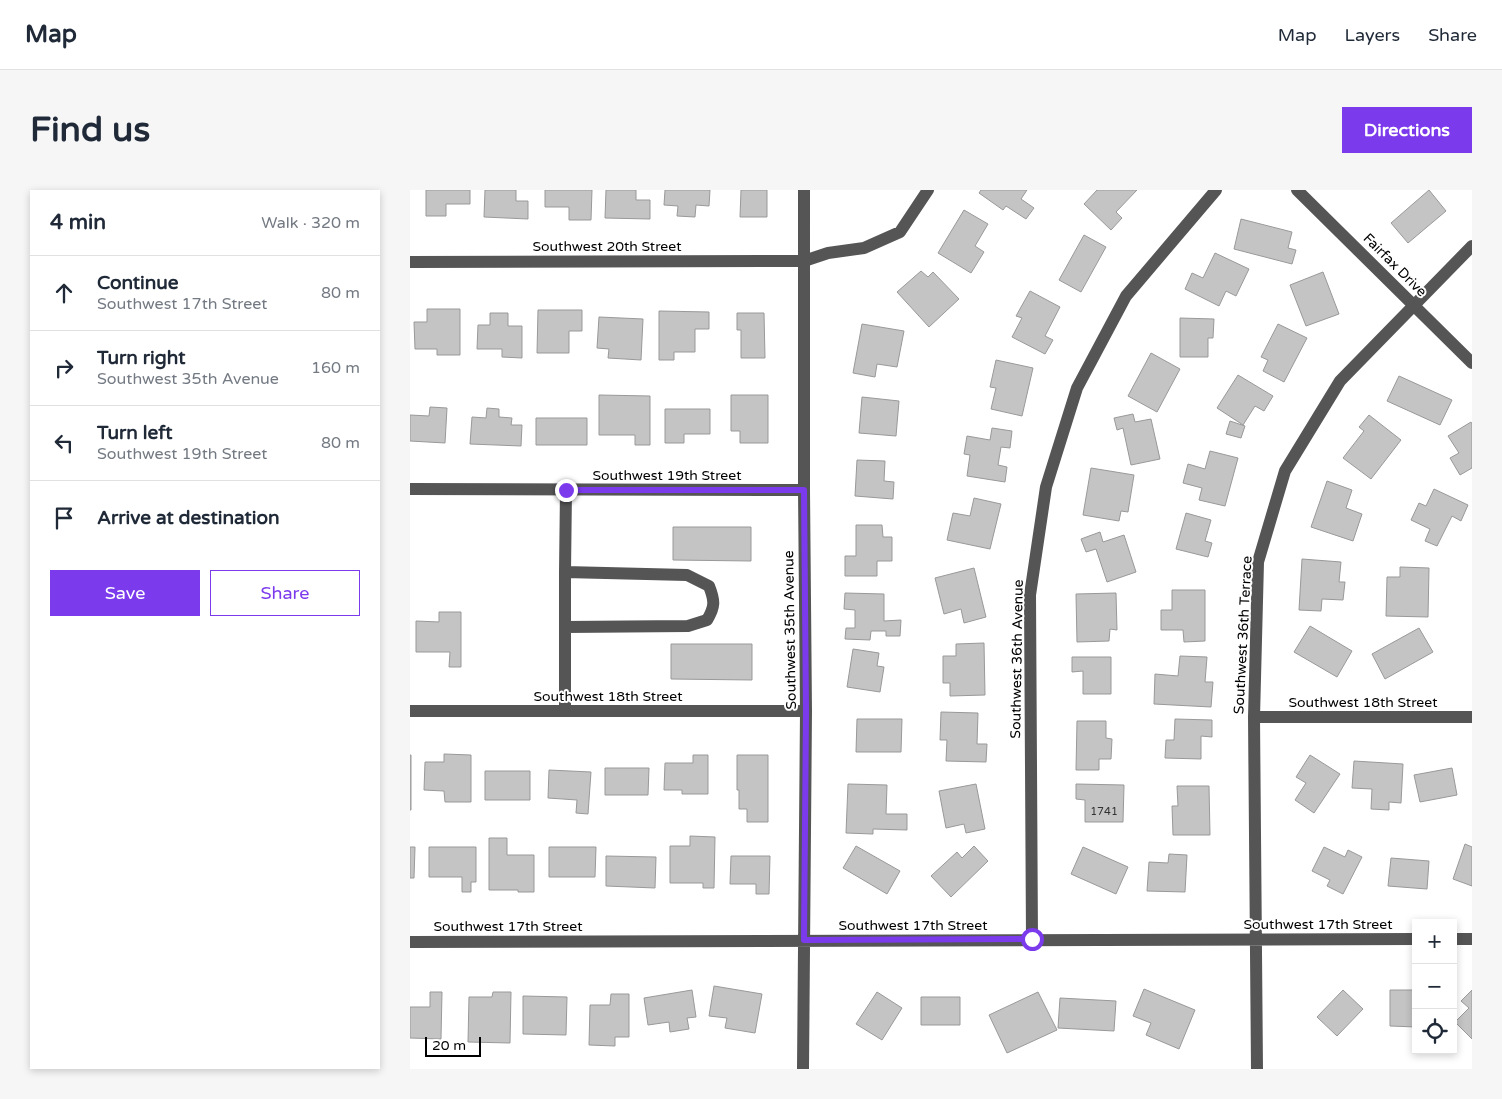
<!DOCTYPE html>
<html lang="en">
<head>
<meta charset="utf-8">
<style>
  body { margin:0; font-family:"Varela Round",sans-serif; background:#f6f6f7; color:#1f2937 }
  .controls { position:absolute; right:15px; bottom:15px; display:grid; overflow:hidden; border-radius:0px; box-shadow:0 2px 8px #0003 }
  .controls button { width:45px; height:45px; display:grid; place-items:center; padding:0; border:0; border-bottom:1px solid #e0e1e3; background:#fff; color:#1f2937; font:25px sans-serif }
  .scale { position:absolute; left:15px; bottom:12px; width:56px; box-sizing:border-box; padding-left:5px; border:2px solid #000; border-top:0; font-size:14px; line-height:18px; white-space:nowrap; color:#000; -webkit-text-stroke:4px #fff; paint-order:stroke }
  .stop { position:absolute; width:15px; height:15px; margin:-11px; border:4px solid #7c3aed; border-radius:50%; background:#fff }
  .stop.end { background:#7c3aed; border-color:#fff; box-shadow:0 1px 5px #0008 }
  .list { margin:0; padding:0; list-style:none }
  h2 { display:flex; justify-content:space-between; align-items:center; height:65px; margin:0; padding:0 20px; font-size:21px }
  h2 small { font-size:16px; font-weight:400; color:#747a83 }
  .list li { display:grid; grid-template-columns:32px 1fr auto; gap:15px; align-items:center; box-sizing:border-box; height:75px; padding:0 20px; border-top:1px solid #e0e1e3 }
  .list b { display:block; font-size:19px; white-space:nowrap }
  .list p { margin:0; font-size:16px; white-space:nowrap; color:#747a83 }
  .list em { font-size:16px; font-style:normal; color:#747a83 }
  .actions { display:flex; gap:10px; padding:15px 20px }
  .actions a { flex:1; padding:11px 0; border:1px solid #7c3aed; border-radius:0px; text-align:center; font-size:18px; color:#7c3aed }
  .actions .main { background:#7c3aed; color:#fff }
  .icon { flex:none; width:28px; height:28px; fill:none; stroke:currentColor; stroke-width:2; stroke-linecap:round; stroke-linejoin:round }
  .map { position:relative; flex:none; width:1062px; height:879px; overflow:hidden; border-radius:0px }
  header { display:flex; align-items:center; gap:30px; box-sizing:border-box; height:70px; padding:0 25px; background:#fff; border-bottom:1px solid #e0e1e3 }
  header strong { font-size:24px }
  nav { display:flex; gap:28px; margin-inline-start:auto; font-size:18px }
  .intro { display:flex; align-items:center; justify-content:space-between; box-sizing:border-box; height:120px; padding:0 30px }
  h1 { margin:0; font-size:35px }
  .button { padding:12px 22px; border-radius:0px; background:#7c3aed; color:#fff; font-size:18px; font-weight:700 }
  main { display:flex; gap:30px; padding:0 30px }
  aside { flex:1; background:#fff; border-radius:0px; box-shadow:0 2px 8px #0003 }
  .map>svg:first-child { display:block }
</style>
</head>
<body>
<header>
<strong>Map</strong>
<nav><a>Map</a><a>Layers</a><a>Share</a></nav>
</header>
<div class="intro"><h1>Find us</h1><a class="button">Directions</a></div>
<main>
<aside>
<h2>4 min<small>Walk · 320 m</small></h2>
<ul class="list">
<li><svg class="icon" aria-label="ahead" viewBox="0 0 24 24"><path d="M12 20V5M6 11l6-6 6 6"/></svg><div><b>Continue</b><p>Southwest 17th Street</p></div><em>80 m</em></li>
<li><svg class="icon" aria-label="right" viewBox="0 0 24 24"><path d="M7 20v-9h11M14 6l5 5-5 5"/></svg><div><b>Turn right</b><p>Southwest 35th Avenue</p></div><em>160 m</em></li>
<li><svg class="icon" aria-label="left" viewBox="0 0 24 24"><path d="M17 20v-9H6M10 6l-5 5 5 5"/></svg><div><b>Turn left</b><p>Southwest 19th Street</p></div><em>80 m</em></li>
<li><svg class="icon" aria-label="arrive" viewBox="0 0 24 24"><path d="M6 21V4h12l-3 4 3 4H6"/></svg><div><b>Arrive at destination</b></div></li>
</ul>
<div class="actions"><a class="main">Save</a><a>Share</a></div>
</aside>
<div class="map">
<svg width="1062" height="879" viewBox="0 0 1062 879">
  <rect width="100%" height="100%" fill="#fff"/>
  <!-- building -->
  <path fill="#c4c4c4" stroke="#999" d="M16,0h44v14h-24v12h-20z
    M75,0h31v11h12v18l-44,-2z
    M135,0h47l-1,30h-22v-13h-24z
    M196,0h30v10h14v19l-45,-1z
    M255,0h45l-1,16 -13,-1 -1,12 -18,-1 1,-10 -14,-1z
    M331,0h26v27h-27z
    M571,0h46l-6,9 13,9 -8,11 -20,-13 -3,4 -24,-17z
    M687,0h40l-21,22 6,6 -11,12 -27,-26z
    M1019,0l17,21 -38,32 -17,-20z
    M554,20l24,14 -13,22 9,6 -13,21 -33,-20z
    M831,29l51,13 -4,16 8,2 -4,14 -58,-15z
    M674,45l22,12 -25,45 -22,-12z
    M805,63l34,16 -13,27 -10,-5 -7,15 -34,-17 7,-16 11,5z
    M511,81l7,6 5,-5 26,27 -30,28 -32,-35z
    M913,82l16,42 -33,12 -16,-41z
    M620,101l30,16 -15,29 8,4 -8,14 -33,-17 10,-19 -6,-2z
    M17,119h33v46h-23v-6h-22l-1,-27h13z
    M128,120h44v21h-13v22h-32z
    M249,121l50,1v17h-14v23h-21v8h-15z
    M80,123h18v13h14v32l-20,-1v-8h-25l1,-24h12z
    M327,123h27l1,45h-24v-28h-4z
    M189,127l44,2 -2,41 -33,-2 1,-9 -12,-1z
    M770,128l34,1 -1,19h-5v19h-28z
    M452,134l42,7 -7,36 -20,-3 -2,13 -22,-4z
    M868,134l29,14 -23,44 -21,-11 5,-11 -7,-3z
    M741,163l29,16 -23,43 -29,-16z
    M586,170l37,8 -11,48 -31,-7 5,-21 -6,-1z
    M828,185l35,21 -9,15 -9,-5 -12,19 -26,-17z
    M989,186l53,24 -12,25 -53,-24z
    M189,205l51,1v49h-15v-10h-36z
    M321,205h37v48h-28v-12h-9z
    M452,207l37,4 -3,35 -37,-3z
    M20,217l17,1 -2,35 -35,-2v-26l19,1z
    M77,218l12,1v8l13,1 -1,7h11l-1,21 -51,-2 2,-27 14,1z
    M255,219h45v25h-26v9h-19z
    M723,224l2,8 16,-3 9,40 -29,6 -8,-37 -6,2 -3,-12z
    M959,225l32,25 -30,39 -28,-21 21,-27 -5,-4z
    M126,228h51v27h-51z
    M820,231l15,5 -4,12 -15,-4z
    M1061,232l1,2v44l-12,7 -10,-17 9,-5 -11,-17z
    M582,238l20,3 -2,17 -9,-1 -3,18 9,2 -2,15 -38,-6 3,-21 -6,-1 3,-18 23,4z
    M800,261l28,7 -13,48 -26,-6 3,-12 -19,-5 5,-19 17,5z
    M447,270l28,1 -1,20 10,1 -1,17 -38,-3z
    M681,278l43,7 -6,37 -7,-1 -2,10 -36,-6z
    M917,291l25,9 -6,18 16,6 -9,27 -42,-14z
    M1024,299l34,16 -7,16 -9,-5 -15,30 -12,-5 5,-12 -19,-9 8,-17 7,3z
    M564,308l27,6 -11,45 -43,-9 6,-27 17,3z
    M776,323l25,7 -6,21 7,2 -4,14 -32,-8z
    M446,335h26l1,12h9v24h-15v15h-32v-20h11z
    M263,337h78v34l-78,-1z
    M690,342l3,10 21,-7 12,37 -29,10 -11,-33 -10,3 -5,-13z
    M892,369l39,3 -2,20h6l-2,18 -21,-1 -1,12 -22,-1z
    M990,377l29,1 -1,49 -42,-1 1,-39h13z
    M564,378l12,49 -22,6 -3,-14 -17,5 -9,-36z
    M762,400h33v51l-21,1 -1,-12h-22v-20h11z
    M435,403l39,1v27l17,-1 -1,16h-14v-5h-15l-1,9 -25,-1 1,-11h9v-18l-11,-1z
    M706,403l1,37 -7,-1 -1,12 -32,1 -1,-48z
    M29,422h22v55h-12l1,-15h-34v-31l23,1z
    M900,436l42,25 -15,26 -43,-25z
    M1009,438l14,24 -48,27 -13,-25z
    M574,453l1,52 -35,1v-13h-7v-27h13v-12z
    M261,454h81v36l-81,-1z
    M443,459l26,4 -2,13 7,1 -4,25 -33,-5z
    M770,466l27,1 -2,25h8l-2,25 -57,-3 1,-30 23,2z
    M662,467h39v37h-28v-23l-11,1z
    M531,522l37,1 -1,31h10l-1,18 -40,-1 1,-21h-7z
    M447,529h45l-1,33h-45z
    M765,529l37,1v17l-11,-1v23l-36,-1 1,-18h8z
    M667,531h29v17l6,1 -1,20h-12v11h-23z
    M34,564l27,1v47h-26l-1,-11 -20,-1 1,-28h19z
    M0,565h1v55h-1z
    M283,565h15v39h-26v-4h-18l1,-27h28z
    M327,565h31v67h-21v-13h-8v-19h-2z
    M900,565l30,19 -26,39 -19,-13 11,-17 -10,-6z
    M944,571l49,3 -2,39 -12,-1v8l-18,-1 1,-20 -20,-1z
    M195,578h44l-1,27h-43z
    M1042,578l5,27 -37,7 -6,-27z
    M139,580l42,2 -3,42 -12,-1 1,-13 -29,-2z
    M75,581h45v29h-45z
    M438,594l39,1 -1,29h21v16l-34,-1v5l-27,-1z
    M566,594l9,45 -19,4 -2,-9 -18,4 -7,-37z
    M666,594l48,1 -1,37h-38v-22l-9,-1z
    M767,596h32l1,49h-37l-1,-29h6z
    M280,646l25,1 -1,51h-11v-5h-33v-37h20z
    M79,648h18v17h27v37h-16v-2h-29z
    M1055,654l7,3v39l-19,-7z
    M446,656l44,25 -13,23 -44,-26z
    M564,656l14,15 -37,36 -20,-21 26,-24 5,6z
    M0,657h5l-1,31h-4z
    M19,657h47v35h-5v10h-9v-15h-33z
    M139,657h47l-1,30h-46z
    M673,657l45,20 -12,27 -45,-20z
    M914,657l21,10 3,-7 14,7 -19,37 -16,-8 3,-6 -18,-9z
    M759,664l18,1 -2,37 -38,-1 2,-29 19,1z
    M196,666l50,1 -1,31 -49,-2z
    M321,666h39l-1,38h-13v-10h-26z
    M981,668l38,3 -2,28 -39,-3z
    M304,796l48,8 -7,39 -30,-5 2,-10 -18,-2z
    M734,799l51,21 -16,39 -33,-14 5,-12 -18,-7z
    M282,800l4,27 -9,1 2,11 -19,3 -1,-10 -21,3 -4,-27z
    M933,800l20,19 -26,27 -20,-19z
    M980,800h26v37l-26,-1z
    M1062,800v49l-17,-17 14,-14 -8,-7z
    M20,802h12l-1,47 -31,-1v-31h20z
    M83,802h18l-1,51 -42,-1 1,-45h23z
    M467,802l25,16 -20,32 -26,-16z
    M628,802l19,38 -50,23 -18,-38z
    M201,804h18v43h-14v9l-26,-1 1,-40h20z
    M113,806l44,1 -1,38 -43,-1z
    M511,807h39v28h-39z
    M650,808l56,3 -2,30 -56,-3z"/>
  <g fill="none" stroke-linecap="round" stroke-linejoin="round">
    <!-- minor -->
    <path stroke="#555" stroke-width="12" d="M887,0l175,173
      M0,72l394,-1 24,-8 36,-5 36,-16 28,-42
      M0,299l394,1
      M155,382v55
      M0,521h396
      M155,521v-84l123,-1 19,-6c8,-13 8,-19 2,-34l-22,-11 -122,-3 1,-82
      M844,527h218
      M622,749l-2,-344 16,-108 31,-99 49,-92 90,-106
      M1043,749h19
      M0,752l1006,-3
      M393,879l3,-358 -2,-221v-300
      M847,879l-3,-352 4,-155 27,-91 55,-90 132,-135"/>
  </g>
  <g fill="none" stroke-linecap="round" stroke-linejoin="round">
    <!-- route -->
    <path stroke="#7c3aed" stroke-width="6" d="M156,300h238l2,221 -2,229 228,-1"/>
  </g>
  <g text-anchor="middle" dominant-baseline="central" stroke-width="4" stroke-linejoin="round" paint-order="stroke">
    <!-- number labels -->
    <g font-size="11" fill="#313131">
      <text x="694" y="621">1741</text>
    </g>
    <!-- street labels -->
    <g font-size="14" fill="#000" stroke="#fff">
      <text x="197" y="56">Southwest 20th Street</text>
      <text transform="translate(985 75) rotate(45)">Fairfax Drive</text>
      <text x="257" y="285">Southwest 19th Street</text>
      <text transform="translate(380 440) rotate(-91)">Southwest 35th Avenue</text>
      <text transform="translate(833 445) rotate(-87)">Southwest 36th Terrace</text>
      <text transform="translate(607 469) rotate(-89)">Southwest 36th Avenue</text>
      <text x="198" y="506">Southwest 18th Street</text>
      <text x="953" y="512">Southwest 18th Street</text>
      <text x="908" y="734">Southwest 17th Street</text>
      <text x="503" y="735">Southwest 17th Street</text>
      <text x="98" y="736">Southwest 17th Street</text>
    </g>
  </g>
</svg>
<div class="controls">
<button>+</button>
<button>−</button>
<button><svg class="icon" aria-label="locate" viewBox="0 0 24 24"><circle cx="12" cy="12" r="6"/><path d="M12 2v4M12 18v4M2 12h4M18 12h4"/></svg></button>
</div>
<div class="scale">20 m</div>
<div class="stop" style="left:622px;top:749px"></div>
<div class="stop end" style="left:156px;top:300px"></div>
</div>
</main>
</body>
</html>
